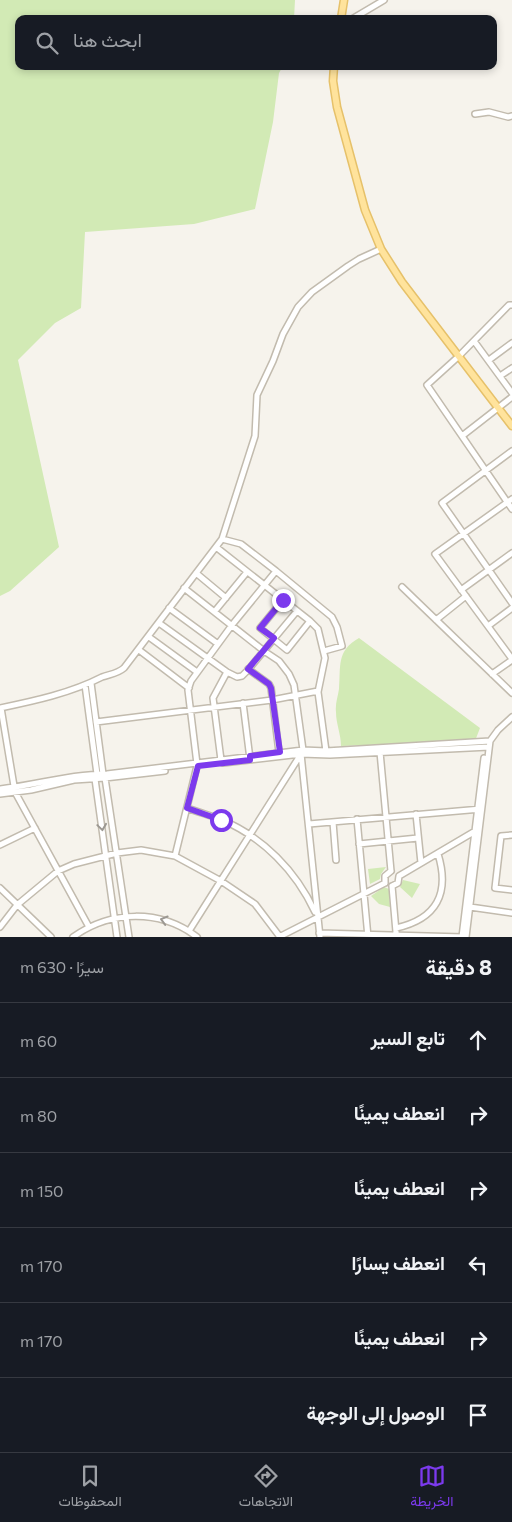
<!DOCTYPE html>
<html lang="ar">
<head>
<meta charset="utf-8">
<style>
  body { margin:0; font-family:Commissioner,Vazirmatn,sans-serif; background:#242831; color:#f1f3f6; direction:rtl }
  .stop { position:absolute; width:15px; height:15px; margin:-11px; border:4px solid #7c3aed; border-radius:50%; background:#fff }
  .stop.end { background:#7c3aed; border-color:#fff; box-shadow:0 1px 5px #0008 }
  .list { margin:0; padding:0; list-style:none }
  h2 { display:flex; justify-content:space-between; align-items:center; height:65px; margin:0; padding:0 20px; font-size:21px }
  h2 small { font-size:16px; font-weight:400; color:#9ea1a6 }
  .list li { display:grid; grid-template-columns:32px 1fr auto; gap:15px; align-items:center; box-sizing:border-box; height:75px; padding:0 20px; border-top:1px solid #363941 }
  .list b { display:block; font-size:19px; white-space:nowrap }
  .list em { font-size:16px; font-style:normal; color:#9ea1a6 }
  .icon { flex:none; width:28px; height:28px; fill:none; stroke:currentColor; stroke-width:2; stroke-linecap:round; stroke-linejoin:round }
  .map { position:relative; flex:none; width:512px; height:937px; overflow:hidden; direction:ltr }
  .search { position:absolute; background:#171b24; box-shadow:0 2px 8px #0003; left:15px; right:15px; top:15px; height:55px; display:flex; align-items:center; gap:12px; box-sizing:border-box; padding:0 18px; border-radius:10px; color:#9ea1a6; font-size:19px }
  .sheet { height:515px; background:#171b24 }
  nav { display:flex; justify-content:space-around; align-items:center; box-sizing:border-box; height:70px; border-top:1px solid #363941; background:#171b24; font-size:14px; color:#9ea1a6 }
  nav a { display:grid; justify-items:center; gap:2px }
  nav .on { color:#7c3aed }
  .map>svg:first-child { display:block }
</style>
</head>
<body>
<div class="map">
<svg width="512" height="937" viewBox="0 0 512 937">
  <rect width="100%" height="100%" fill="#f6f3ec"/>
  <!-- green -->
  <path fill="#d2eab5" d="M0,0h295l-1,19h-275v47h264l-4,7 -6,49 -18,87 -61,15 -109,8 -4,76 -26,15 -37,37 41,187 -49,44 -10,5z
    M359,638l121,90 -5,13 -134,5c0,-12 -5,-22 -5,-34 -1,-8 2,-16 3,-23 2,-23 -3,-38 20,-51z
    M386,867l-5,7 -1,5 -10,5 -2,-15z
    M403,880l17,4 -8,14 -12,-11z
    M384,887l5,2 1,18 -11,-3 -8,-8z"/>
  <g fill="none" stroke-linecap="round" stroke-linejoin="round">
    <!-- minor casing -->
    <g stroke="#c2bbae" stroke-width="8">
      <path id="minor" d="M352,19l32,-19
        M475,114l14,-2 19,5 4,-1
        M512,305h-3l-50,51 -32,29 85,124
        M474,341l38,52
        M489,360l23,-17
        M500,376l12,-8
        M462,436l50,-39
        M512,451l-70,52 70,100
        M512,499l-77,55 77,105
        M222,539l19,5 35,27 56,46 5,10 5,19 -18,5
        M216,547l94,74 8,8 7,29 -7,34 8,59
        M196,573l30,25
        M402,587l110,106
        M184,588l80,63 15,10 10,13 5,11 9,65
        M461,590l51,-37
        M283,600l-23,28 27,22 23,-29
        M169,608l49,36
        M215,611l32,-39
        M436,620l30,-24
        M159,623l68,49 10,5 5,-1 6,-6 49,-59
        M488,626l24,-18
        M149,637l48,35
        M139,650l50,38
        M248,669l21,15 2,4 8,64
        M492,674l20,-14
        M91,683l12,91
        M85,685l12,89
        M243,703l7,56
        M0,708c34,-7 71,-15 102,-31 8,-3 15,-3 22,-9l98,-129 33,-103 2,-41 16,-34 10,-27 15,-27 14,-15 36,-26 11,-7 22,-10
        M1,708l14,84 74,135
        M96,722l176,-22 46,-9
        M380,752l11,119
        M301,754l19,183
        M221,760l-8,-62 14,-26
        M223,763l78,-9 29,1 159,-8
        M197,764l-9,-74 3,-9 41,-56 44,-54
        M105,778l24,159
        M95,779l22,158
        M0,789c37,-4 70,-15 107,-15l196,-24 23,1 164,-10
        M0,794l31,-4 43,-10 31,-2 60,-7
        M187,808c11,4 22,7 33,11 43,18 76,52 95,93
        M416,814l5,49
        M357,819l11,118
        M333,822l3,38
        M309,824l172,-15
        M512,835l-11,1 -6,52 17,2
        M359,844l59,-6
        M0,845l35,-17
        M175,856l22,-90
        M385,883v-7l6,-5
        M392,886l6,-3 1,-7 78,-46
        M392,886l4,46
        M0,888l51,49
        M470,907l42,6
        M0,927l17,-22 41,-34 16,-7 43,-11 24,-3 34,6 46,25 34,23 25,33
        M396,928c41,-9 54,-35 42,-74
        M189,931l112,-177
        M319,933l144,4
        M73,937c38,-27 87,-28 124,0
        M279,937l106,-54
        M462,937l22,-179
        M466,937l24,-196 8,-11 14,-13"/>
    </g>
    <!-- major casing -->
    <g stroke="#e6c16a" stroke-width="9">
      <path id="major" d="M341,19l3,-19
        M334,66l-1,15 4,26 28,103 16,39 21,33 110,144"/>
    </g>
    <!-- minor -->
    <use href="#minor" stroke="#fff" stroke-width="5"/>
    <!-- major -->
    <use href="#major" stroke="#ffe39c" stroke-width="6"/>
  </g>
  <!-- one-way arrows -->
  <defs><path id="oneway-chevron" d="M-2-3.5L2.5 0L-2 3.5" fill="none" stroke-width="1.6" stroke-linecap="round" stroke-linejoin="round" transform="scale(1.25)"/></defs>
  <g stroke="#9c9892">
    <use href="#oneway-chevron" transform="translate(102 827) rotate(82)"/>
    <use href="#oneway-chevron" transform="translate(164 920) rotate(-164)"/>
  </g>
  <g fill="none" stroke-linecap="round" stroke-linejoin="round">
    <!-- route -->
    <path stroke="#7c3aed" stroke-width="6" d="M221,820l-34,-12 11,-42 52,-6v-4l30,-4 -9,-64 -2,-4 -21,-15 26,-31 -14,-10 23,-28"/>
  </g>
</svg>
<div class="stop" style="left:221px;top:820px"></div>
<div class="stop end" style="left:283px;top:600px"></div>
<div class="search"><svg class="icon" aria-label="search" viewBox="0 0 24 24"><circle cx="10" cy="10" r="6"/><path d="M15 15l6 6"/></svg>ابحث هنا</div>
</div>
<section class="sheet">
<h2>8 دقيقة<small>سيرًا · 630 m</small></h2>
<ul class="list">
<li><svg class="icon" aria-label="ahead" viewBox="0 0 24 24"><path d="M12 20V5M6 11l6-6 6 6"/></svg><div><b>تابع السير</b></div><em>60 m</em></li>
<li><svg class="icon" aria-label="right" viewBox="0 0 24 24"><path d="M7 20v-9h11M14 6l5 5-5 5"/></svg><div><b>انعطف يمينًا</b></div><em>80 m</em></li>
<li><svg class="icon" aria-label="right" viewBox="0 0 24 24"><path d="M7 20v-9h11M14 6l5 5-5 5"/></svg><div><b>انعطف يمينًا</b></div><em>150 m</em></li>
<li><svg class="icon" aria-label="left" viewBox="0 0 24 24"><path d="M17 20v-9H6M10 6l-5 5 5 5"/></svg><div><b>انعطف يسارًا</b></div><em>170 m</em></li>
<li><svg class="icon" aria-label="right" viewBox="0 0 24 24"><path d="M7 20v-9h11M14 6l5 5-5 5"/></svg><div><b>انعطف يمينًا</b></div><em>170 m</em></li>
<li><svg class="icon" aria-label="arrive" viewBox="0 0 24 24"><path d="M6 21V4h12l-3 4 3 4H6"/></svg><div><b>الوصول إلى الوجهة</b></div></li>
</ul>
</section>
<nav>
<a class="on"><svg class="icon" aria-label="map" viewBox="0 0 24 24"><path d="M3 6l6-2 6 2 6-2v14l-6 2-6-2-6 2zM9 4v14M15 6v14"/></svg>الخريطة</a>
<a><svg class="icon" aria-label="directions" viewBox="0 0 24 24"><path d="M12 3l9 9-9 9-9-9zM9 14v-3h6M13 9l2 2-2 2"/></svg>الاتجاهات</a>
<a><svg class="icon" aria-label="saved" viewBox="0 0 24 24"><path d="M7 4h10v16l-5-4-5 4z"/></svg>المحفوظات</a>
</nav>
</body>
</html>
